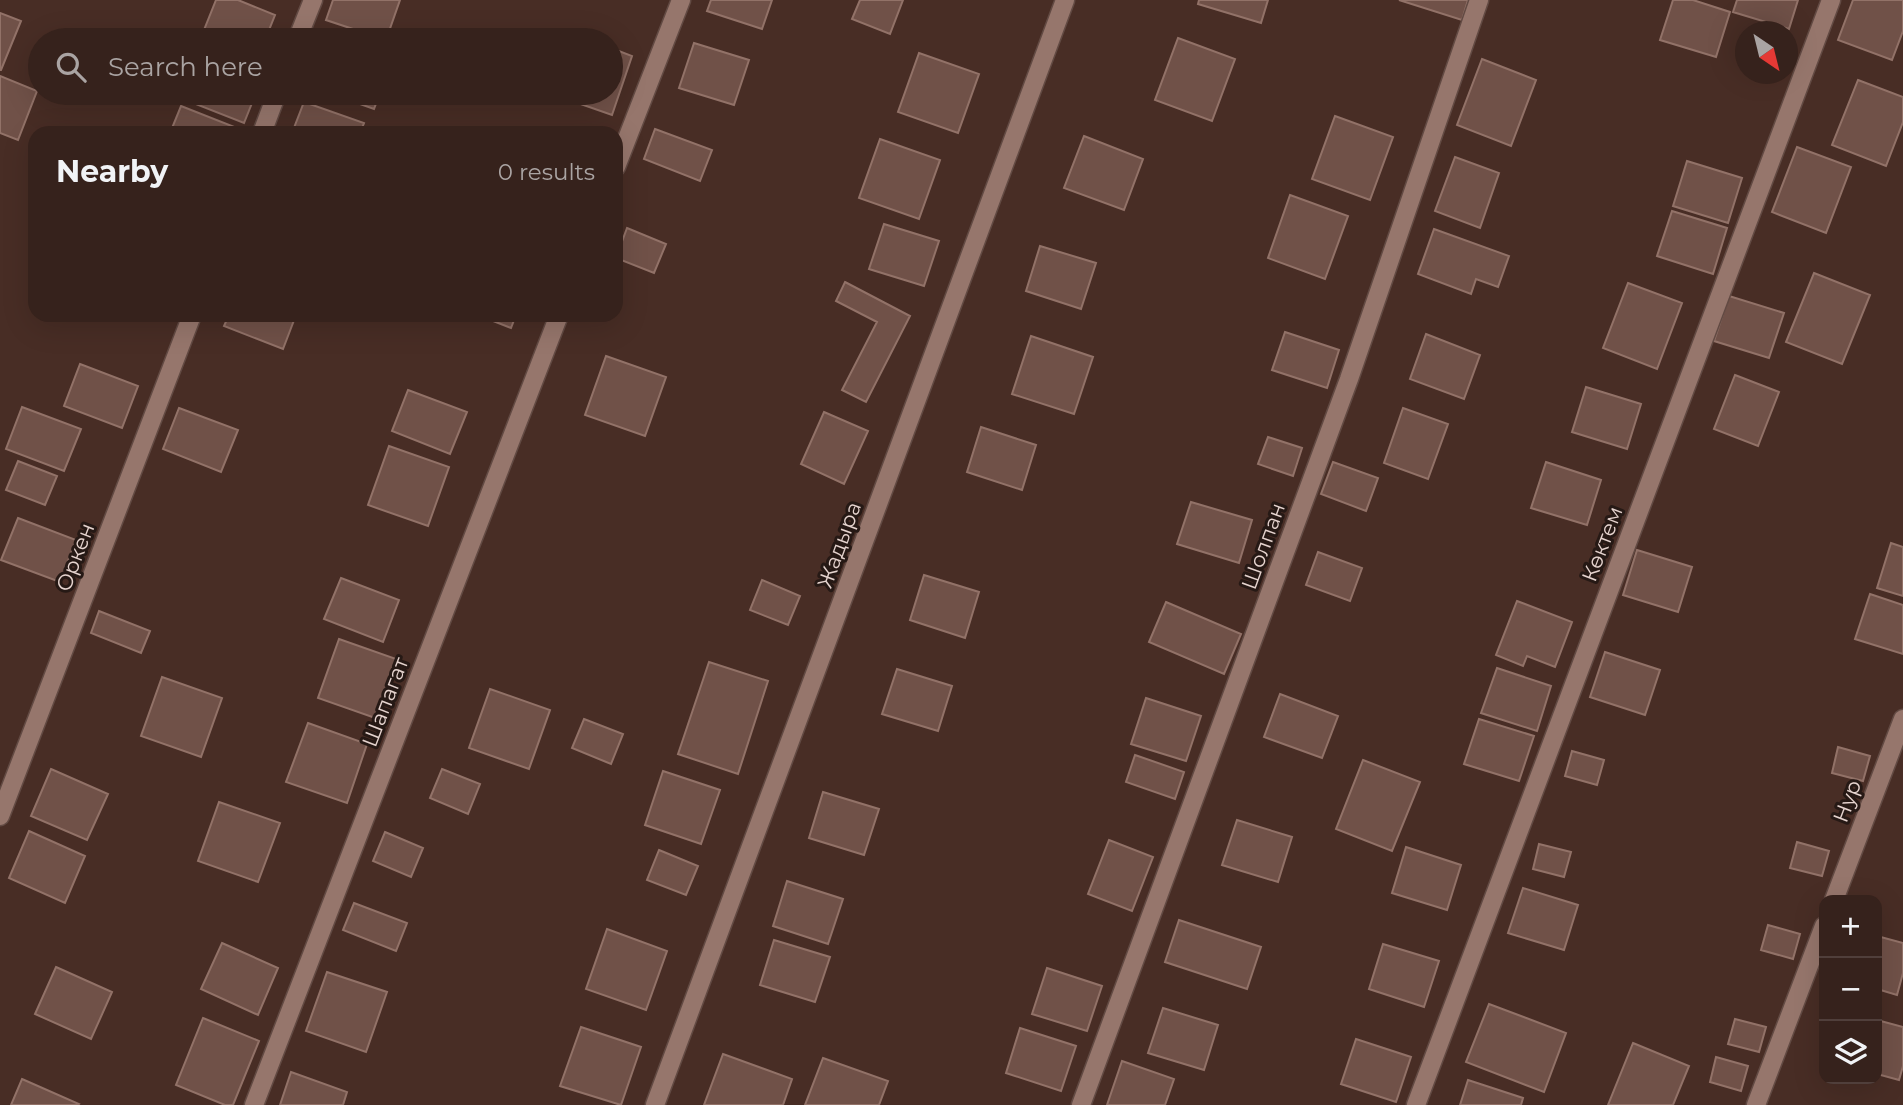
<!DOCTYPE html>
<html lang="en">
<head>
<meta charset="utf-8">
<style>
  body { margin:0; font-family:Montserrat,sans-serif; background:#3d2a25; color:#f1f3f6 }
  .controls { position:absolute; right:21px; bottom:21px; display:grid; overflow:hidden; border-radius:14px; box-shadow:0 7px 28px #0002 }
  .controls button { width:63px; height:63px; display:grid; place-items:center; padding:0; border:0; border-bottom:2px solid #503f3b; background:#36221c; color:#f1f3f6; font:35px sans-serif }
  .compass { position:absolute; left:1735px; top:21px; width:63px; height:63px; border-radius:50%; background:#36221c; box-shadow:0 7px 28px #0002; rotate:145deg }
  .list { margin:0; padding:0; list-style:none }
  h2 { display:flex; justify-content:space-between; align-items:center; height:91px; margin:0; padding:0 28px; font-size:30px }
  h2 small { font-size:23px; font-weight:400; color:#aaa4a3 }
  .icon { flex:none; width:38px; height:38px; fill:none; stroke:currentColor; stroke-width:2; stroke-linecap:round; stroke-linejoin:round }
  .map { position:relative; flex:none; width:1903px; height:1105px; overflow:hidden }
  .search { position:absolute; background:#36221c; box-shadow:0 7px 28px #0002; left:28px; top:28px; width:595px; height:77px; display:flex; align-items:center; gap:18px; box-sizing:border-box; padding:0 24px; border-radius:38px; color:#aaa4a3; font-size:26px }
  .panel { position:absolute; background:#36221c; box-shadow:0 7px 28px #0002; left:28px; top:126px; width:595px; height:196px; border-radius:21px }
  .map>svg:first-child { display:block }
</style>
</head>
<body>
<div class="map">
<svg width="1903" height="1105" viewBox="0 0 1903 1105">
  <rect width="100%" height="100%" fill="#482d25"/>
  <!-- building -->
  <path fill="#705148" stroke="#927268" stroke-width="2" d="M216,0h22l37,15 -10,25h-65z
    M333,0h67l-14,40 -60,-20z
    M711,0h61l-10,29 -55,-18z
    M860,0h43l-13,34 -38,-15z
    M1199,0h69l-7,23 -63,-19z
    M1399,0h69l-6,20z
    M1673,0h20l37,12 -14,45 -56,-17z
    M1737,0h61l-9,29 -56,-17z
    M1853,0h50v31l-11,29 -54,-20z
    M0,13l21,8 -20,49h-1z
    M1178,38l57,21 -23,62 -57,-21z
    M694,43l55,17 -15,45 -55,-17z
    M611,48l21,8 -20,59 -60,-21 59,-1z
    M919,53l60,21 -21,59 -60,-21z
    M1482,59l54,21 -25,66 -54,-21z
    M0,76l37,15 -19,49 -18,-7z
    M1858,80l45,17v25l-17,44 -54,-21z
    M191,93h65l-12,30 -56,-22z
    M329,93h51l-6,16z
    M304,102l60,21 -4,10h-68z
    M181,106l56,22 -2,5h-65z
    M1335,116l58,21 -23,63 -58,-21z
    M655,129l57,21 -12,31 -56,-22z
    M1084,136l59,23 -19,51 -60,-22z
    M880,139l60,21 -21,59 -60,-21z
    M1797,147l54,20 -25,66 -54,-21z
    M1455,157l44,16 -19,55 -45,-17z
    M1687,161l55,17 -14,45 -55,-17z
    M1290,195l58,21 -23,63 -57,-21z
    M1672,211l55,17 -14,46 -56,-18z
    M884,224l55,17 -15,45 -55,-17z
    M627,228l39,16 -12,29 -38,-15z
    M1434,229l75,27 -11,31 -22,-8 -5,15 -53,-20z
    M1040,246l56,17 -15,46 -55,-18z
    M1814,273l56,22 -28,69 -56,-22z
    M845,282l65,34 -44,86 -24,-12 35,-68 -41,-21z
    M1628,283l54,20 -25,66 -54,-21z
    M1729,296l55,17 -15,45 -55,-17z
    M229,315h67l-13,34 -59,-23z
    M478,315h38l-5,13z
    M1285,332l54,18 -12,38 -55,-18z
    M1426,334l54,21 -16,44 -54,-20z
    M1031,336l62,21 -19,57 -62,-20z
    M606,356l60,21 -21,59 -60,-21z
    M80,364l58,22 -16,42 -58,-22z
    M1735,375l44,17 -21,54 -44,-17z
    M1586,387l55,17 -14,45 -55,-17z
    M408,390l59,22 -17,42 -58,-23z
    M22,407l59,22 -17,42 -58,-22z
    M179,408l59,22 -17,42 -58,-23z
    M1403,408l45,16 -20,55 -44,-16z
    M824,412l44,19 -24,53 -43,-20z
    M981,427l55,18 -14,45 -55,-18z
    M1268,437l34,11 -9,28 -35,-12z
    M389,446l60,21 -21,59 -60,-21z
    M18,461l39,15 -12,29 -39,-15z
    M1333,462l45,16 -12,33 -45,-17z
    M1546,462l55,18 -14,45 -56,-17z
    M1191,502l61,18 -13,43 -62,-19z
    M18,518l58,22 -16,42 -59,-22z
    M1891,543l12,4v49l-26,-8z
    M1637,550l55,17 -14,45 -55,-17z
    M1318,552l44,16 -12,33 -44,-16z
    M924,575l55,17 -14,46 -55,-18z
    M341,578l58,22 -16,42 -59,-23z
    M762,580l38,16 -12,29 -38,-15z
    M1870,594l33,11v49l-48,-15z
    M1517,601l55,21 -17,45 -28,-11 -4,10 -27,-11z
    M1166,602l75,32 -17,40 -75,-32z
    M99,611l51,20 -9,22 -50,-20z
    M339,639l60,21 -21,59 -60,-21z
    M1605,652l55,18 -15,45 -55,-18z
    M709,662l59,19 -30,93 -60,-20z
    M1497,668l54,18 -14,45 -56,-18z
    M897,669l55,17 -14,45 -56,-17z
    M162,677l60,21 -21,59 -60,-21z
    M490,689l60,21 -21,59 -60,-21z
    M1280,694l58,22 -16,42 -58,-21z
    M1146,698l55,18 -15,45 -55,-17z
    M584,719l39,15 -12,30 -39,-16z
    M1479,719l55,17 -15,45 -55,-17z
    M308,723l59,21 -20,59 -61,-21z
    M1838,747l32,9 -7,25 -31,-8z
    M1572,751l32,9 -7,25 -32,-9z
    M1135,755l49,17 -9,27 -49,-17z
    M1363,760l57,22 -28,69 -56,-22z
    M51,769l57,25 -21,46 -56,-24z
    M442,769l38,15 -12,30 -38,-16z
    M663,771l57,19 -19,54 -56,-19z
    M823,792l56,17 -15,46 -55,-17z
    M219,802l61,21 -22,59 -60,-21z
    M1237,820l55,17 -14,45 -56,-17z
    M29,831l56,25 -20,47 -56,-25z
    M385,832l38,16 -12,29 -38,-16z
    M1109,840l44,17 -21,54 -44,-17z
    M1797,842l32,9 -7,25 -32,-8z
    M1539,844l32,8 -7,25 -31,-8z
    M1406,847l55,18 -14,45 -55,-17z
    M659,850l39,16 -12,29 -39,-15z
    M787,881l56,18 -15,45 -55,-18z
    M1523,888l55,17 -14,45 -56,-17z
    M354,903l53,20 -11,28 -53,-21z
    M1179,920l82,27 -14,42 -82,-27z
    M1768,925l32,9 -7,25 -32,-9z
    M607,929l60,22 -21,59 -60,-21z
    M1877,936l26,7v30l-6,22 -20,-6z
    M774,940l56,17 -15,45 -55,-17z
    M222,943l56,25 -20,47 -57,-26z
    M1383,944l56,17 -15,46 -55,-18z
    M56,967l56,25 -21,47 -56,-25z
    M1047,968l55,18 -15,45 -55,-17z
    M327,972l60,20 -21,60 -60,-21z
    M1489,1004l77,29 -22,59 -78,-30z
    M1163,1008l55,17 -14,45 -56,-17z
    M203,1018l56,23 -26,64h-8l-49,-20z
    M1735,1019l31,8 -7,25 -31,-8z
    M1877,1020l26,7v39l-4,14 -22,-6z
    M581,1027l60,20 -20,58 -61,-19z
    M1020,1028l56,18 -15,45 -55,-18z
    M1356,1039l55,18 -15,45 -55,-18z
    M1633,1043l56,23 -16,39h-65z
    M723,1054l69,25 -9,26h-79z
    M1716,1057l32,9 -7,25 -31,-9z
    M823,1058l65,23 -9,24h-74z
    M1122,1061l52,18 -9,26h-58z
    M291,1072l56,20 -4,13h-63z
    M22,1079l57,25 -1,1h-67z
    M1468,1080l55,18 -2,7h-61z"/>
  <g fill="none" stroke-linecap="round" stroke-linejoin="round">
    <!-- street casing -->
    <g stroke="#624a43" stroke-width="21">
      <path id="street" d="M297,40l16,-40
        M262,133l15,-40
        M616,167l65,-167
        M0,816l192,-501
        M1834,900l69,-181
        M254,1105l305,-790
        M655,1105l410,-1105
        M1081,1105l268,-726 130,-379
        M1416,1105l415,-1105
        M1756,1105l68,-179"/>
    </g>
    <!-- street -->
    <use href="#street" stroke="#96766c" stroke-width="18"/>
  </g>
  <g text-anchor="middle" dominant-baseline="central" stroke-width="6" stroke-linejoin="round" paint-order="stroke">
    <!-- street labels -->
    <g font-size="21" fill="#e6d4cf" stroke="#261915">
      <text transform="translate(1602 544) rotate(-69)">Көктем</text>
      <text transform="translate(839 545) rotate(-70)">Жадыра</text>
      <text transform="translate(1263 546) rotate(-70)">Шолпан</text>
      <text transform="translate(75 557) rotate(-69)">Оркен</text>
      <text transform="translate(385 702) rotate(-69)">Шапагат</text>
      <text transform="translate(1847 801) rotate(-69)">Нур</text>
    </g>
  </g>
</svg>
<div class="controls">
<button>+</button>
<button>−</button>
<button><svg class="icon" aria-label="layers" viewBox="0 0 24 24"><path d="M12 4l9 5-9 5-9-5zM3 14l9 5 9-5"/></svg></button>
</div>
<svg class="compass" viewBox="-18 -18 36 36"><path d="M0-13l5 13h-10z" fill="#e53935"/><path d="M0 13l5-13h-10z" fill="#aaa4a3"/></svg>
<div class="search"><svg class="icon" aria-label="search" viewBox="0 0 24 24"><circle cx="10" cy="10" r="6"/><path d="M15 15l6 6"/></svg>Search here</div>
<section class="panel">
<h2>Nearby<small>0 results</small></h2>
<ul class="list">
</ul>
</section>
</div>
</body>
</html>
